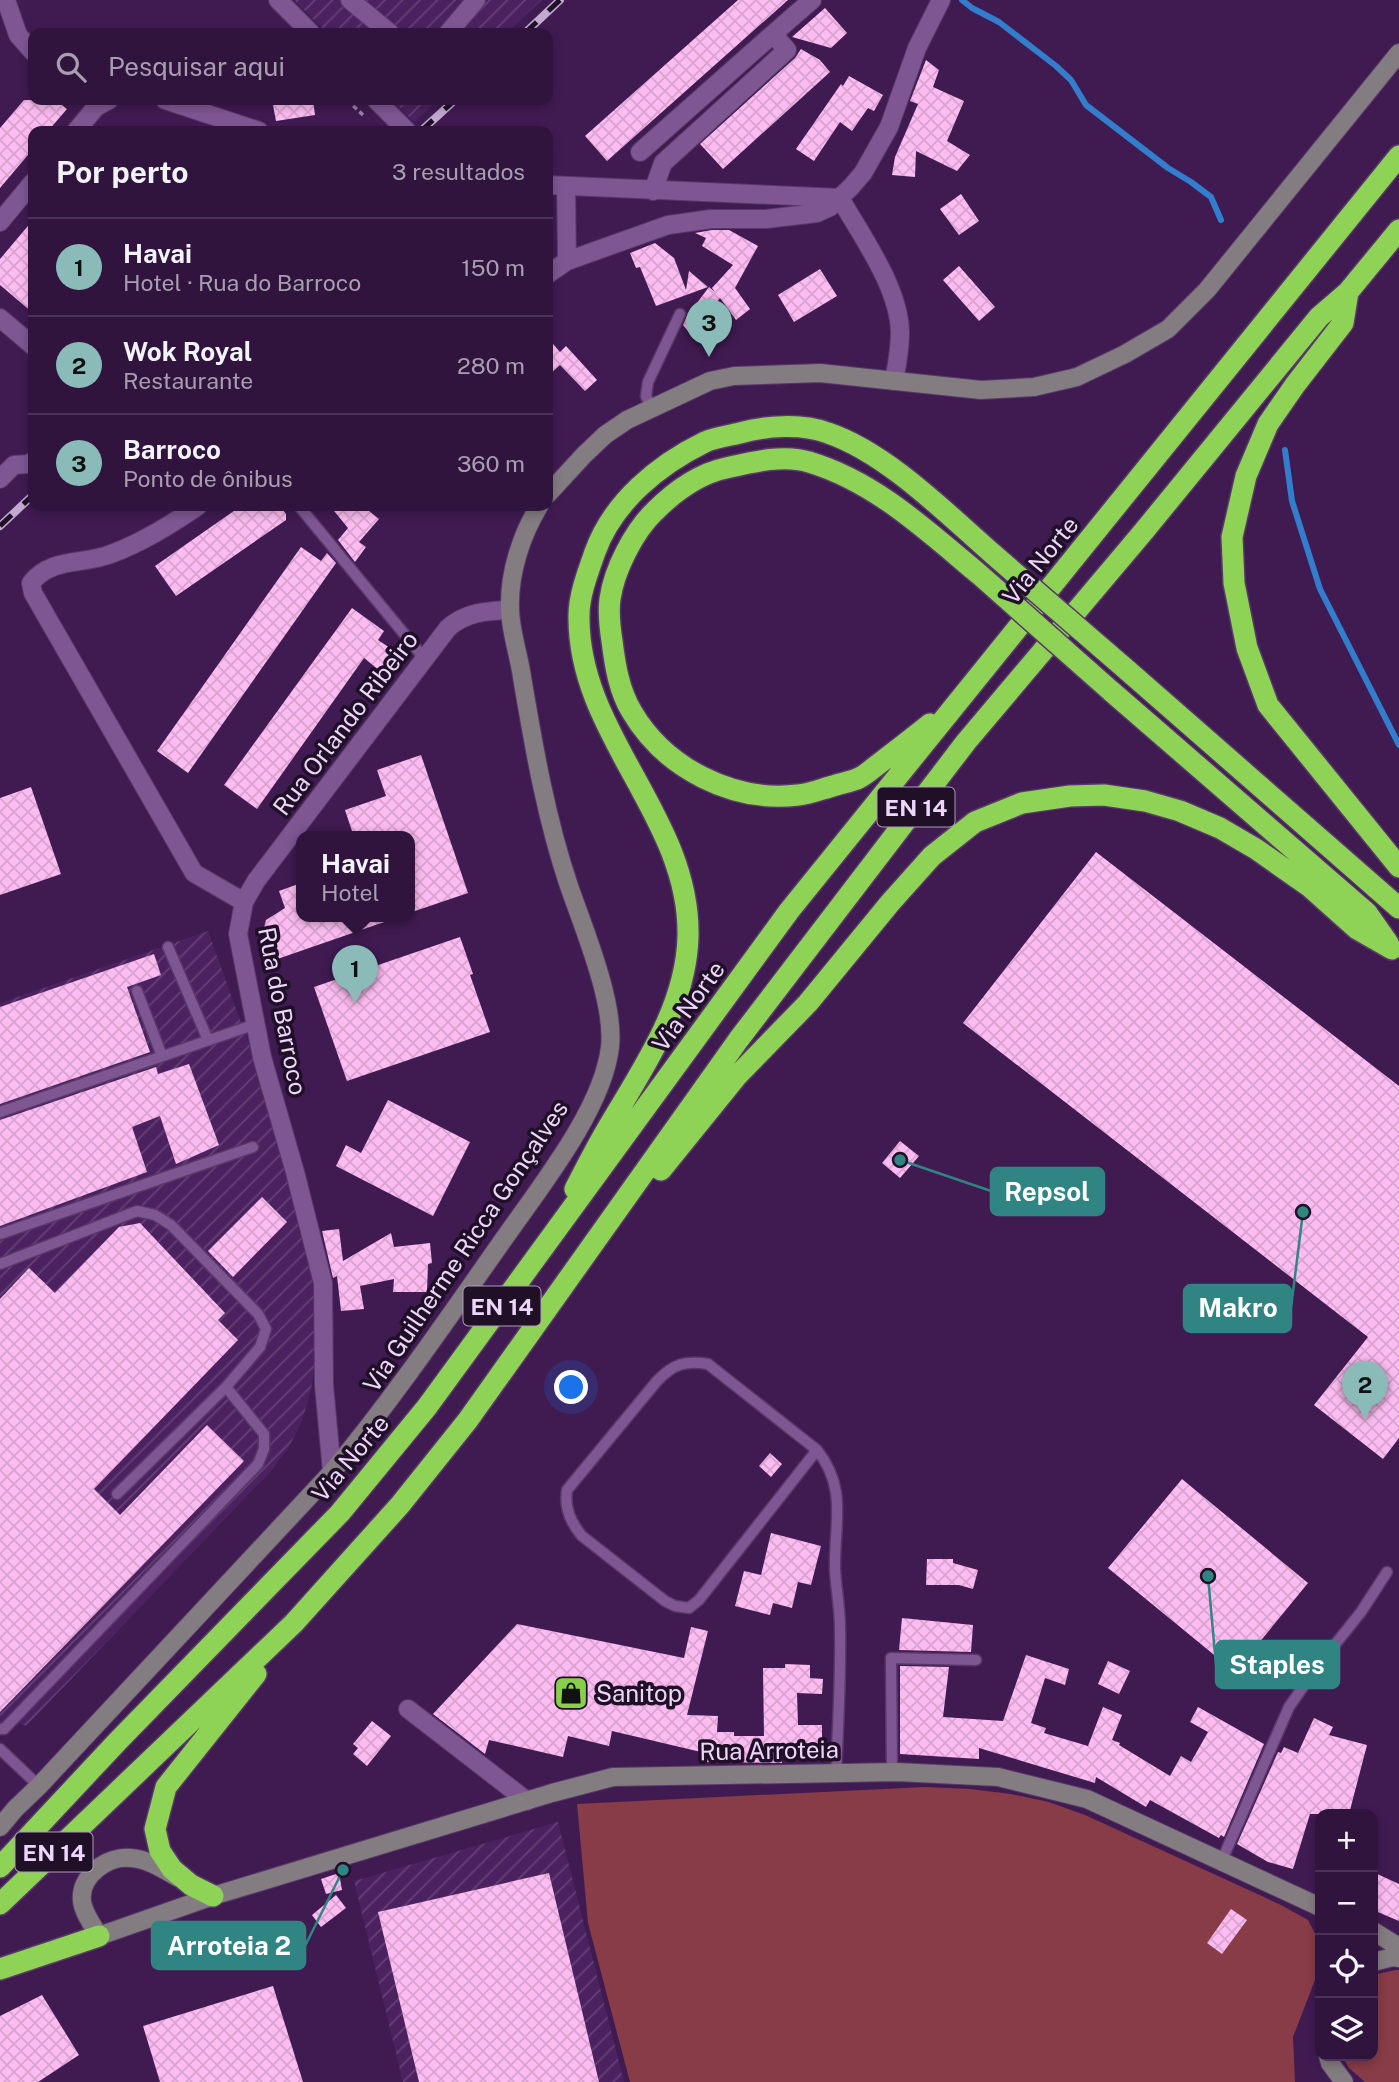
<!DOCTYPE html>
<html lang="pt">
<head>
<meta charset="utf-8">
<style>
  body { margin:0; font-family:"Public Sans",sans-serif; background:#381d45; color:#f1f3f6 }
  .controls { position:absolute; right:21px; bottom:21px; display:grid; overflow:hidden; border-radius:14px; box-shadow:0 4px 10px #0003 }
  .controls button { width:63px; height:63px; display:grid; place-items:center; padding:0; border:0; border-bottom:2px solid #4b3358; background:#30143e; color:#f1f3f6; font:35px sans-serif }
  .you { position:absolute; left:572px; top:1388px; width:24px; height:24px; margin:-18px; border:5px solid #fff; border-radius:50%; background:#1a73e8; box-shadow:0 0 0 10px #1a73e833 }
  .badge { display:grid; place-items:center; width:46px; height:46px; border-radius:50%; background:#8bbbb9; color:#111; font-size:23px; font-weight:700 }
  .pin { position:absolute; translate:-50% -58px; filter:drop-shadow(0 2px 4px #0008) }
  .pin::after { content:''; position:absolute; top:37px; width:24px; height:21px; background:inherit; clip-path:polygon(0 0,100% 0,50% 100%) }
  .popup { position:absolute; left:296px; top:831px; width:119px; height:91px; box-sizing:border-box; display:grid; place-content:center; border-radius:14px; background:#30143e; filter:drop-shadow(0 2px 5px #0005); font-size:23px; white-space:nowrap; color:#a89eb0 }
  .popup b { font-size:26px; color:#f1f3f6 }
  .popup::after { content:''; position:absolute; left:50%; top:100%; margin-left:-14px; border:14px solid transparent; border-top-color:#30143e }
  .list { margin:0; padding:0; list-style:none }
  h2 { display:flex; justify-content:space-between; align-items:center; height:91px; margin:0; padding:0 28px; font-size:30px }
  h2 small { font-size:23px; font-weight:400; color:#a89eb0 }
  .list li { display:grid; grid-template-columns:46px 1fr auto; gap:21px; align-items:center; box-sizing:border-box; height:98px; padding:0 28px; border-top:2px solid #4b3358 }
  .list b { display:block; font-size:26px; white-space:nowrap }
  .list p { margin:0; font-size:23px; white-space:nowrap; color:#a89eb0 }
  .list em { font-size:23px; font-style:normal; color:#a89eb0 }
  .icon { flex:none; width:38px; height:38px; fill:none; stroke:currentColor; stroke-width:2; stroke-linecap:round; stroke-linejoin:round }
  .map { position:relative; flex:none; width:1399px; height:2082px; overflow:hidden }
  .search { position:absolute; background:#30143e; box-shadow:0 4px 10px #0003; left:28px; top:28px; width:525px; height:77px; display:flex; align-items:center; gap:18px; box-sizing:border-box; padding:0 24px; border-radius:14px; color:#a89eb0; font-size:26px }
  .panel { position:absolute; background:#30143e; box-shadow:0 4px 10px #0003; left:28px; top:126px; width:525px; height:385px; border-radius:14px }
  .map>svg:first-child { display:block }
</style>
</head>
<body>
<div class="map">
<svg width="1399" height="2082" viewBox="0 0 1399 2082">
  <defs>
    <pattern id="industrial-furrows" width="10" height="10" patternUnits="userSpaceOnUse" patternTransform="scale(1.75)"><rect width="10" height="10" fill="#4b225f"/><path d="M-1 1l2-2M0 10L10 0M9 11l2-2" fill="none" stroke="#654177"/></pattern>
    <pattern id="building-cross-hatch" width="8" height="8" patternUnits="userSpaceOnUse" patternTransform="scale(1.75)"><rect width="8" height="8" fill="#fdbcf1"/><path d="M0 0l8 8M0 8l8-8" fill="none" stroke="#d9a3d0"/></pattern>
  </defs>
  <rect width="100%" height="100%" fill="#401b52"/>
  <!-- industrial -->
  <path fill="url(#industrial-furrows)" d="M294,0h248l-35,33h-180z
    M392,100h46l-24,22z
    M208,931l87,241 10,42 9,80 2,62 -5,34 -9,31 -13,26 -18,24 -245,255 -18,-7 -8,7v-723z
    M558,1822l66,260h-221l-49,-201z"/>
  <!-- green -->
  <path fill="#883c47" d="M925,1787l45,2 41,5 38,8 36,13 196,90 27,15 12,23v24l-27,70 2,45h-665l-42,-159 -11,-119z
    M1396,1970h3v112h-34l-16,-14 -7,-12h31v-81z"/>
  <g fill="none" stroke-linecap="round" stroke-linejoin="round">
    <!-- stream -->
    <path stroke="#337dcd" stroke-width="6" d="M962,0l10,8 27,14 57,44 15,14 15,25 82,63 23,14 20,15 10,23
      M1285,450l7,51 28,88 79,156"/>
  </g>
  <!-- building -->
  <path fill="url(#building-cross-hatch)" d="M738,0h50l-181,161 -22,-25z
    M825,8l22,25 -16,15 -39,-11z
    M801,49l19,11 10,12 -107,97 -23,-25 95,-86z
    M926,60l13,10 -6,17 31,14 -17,40 23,14 -13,16 -41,-20 -1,26 -23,-2 3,-18 23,-53 -8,-3z
    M849,76l34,19 -9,16 -6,-3 -16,23 -12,-9 -26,39 -18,-12 45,-65 2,2z
    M24,100h32l11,9 -19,22h-15v18l-33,39v-60z
    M272,100h41l2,15 -39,6z
    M961,194l18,27 -20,14 -19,-26z
    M33,220v93l-33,-28v-26z
    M712,230h17l29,16 -23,42 15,21 -14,11 -16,-22 -29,37 -8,-10 4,-9 22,-29 6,5 -3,-4 21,-23 -31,-19 4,-8 -11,-5z
    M655,243l19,15 12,32 3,-19 19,16 -52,19 -16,-39 -4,1 -6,-15z
    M959,266l36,41 -16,14 -36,-41z
    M820,269l17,27 -43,26 -16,-27z
    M548,338l12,14 6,-6 31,34 -12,11 -25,-26 -12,11z
    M241,506h39l6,8v6l-110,76 -21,-30z
    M330,506h33l16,13 -20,23 7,5 -11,15 -17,-22 10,-12z
    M301,547l20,14 6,-8 9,10 -148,210 -31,-22z
    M352,608l32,23 -6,9 15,10 -5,6 7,5 -10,14 -21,-17 -107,151 -33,-24z
    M421,755l47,138 -59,20v-76h-55l-9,-27 41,-14 -9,-26z
    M31,787l30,87 -61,21v-97z
    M1096,852l303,234v352l-16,21 -69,-54 54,-68 -405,-314z
    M301,883v34h88l1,3 -127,44 -3,-21 6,-23 19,-12 -6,-17z
    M460,937l13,37 -3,1 20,57 -143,49 -33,-94z
    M154,954l7,21 -34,12 23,65 -150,52v-97z
    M189,1064l30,81 -43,19 -16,-48 -28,11 15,45 -147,54v-106l156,-53 2,7z
    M388,1100l82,42 -37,74 -97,-50 10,-21 15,8z
    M900,1141l19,15 -19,22 -18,-15z
    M262,1197l25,25 -54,55 -25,-26z
    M140,1223l85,90 -7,7 20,20 -144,149 26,26 87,-90 37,36 -244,251v-413l29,-31 26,25 64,-66z
    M339,1229l4,32 48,-28 3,14 36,-4 2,20 -4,1 -1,28h-34l1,-13 -34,7 4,23 -23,2 -4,-35 -4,2 -11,-47z
    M770,1453l12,11 -11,13 -12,-11z
    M1182,1479l126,104 -73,89 -127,-104z
    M771,1533l50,13 -10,39 -13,-3 -6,26 -19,-5 -3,12 -35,-9 9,-35 17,4z
    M927,1559h26v4l25,7 -5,19 -14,-4h-33z
    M902,1618l71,7 -2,27 -72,-2z
    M517,1624l167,34 7,-31 17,4 -21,84 31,1 -1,16h17v4h30l-1,-68h22v-4l25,1v13l13,1 -1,15 -25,-1 1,32h24v32h-40v6l-81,-1v-10l-89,-21 -3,15 -41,-10 -5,21 -74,-17 -4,14 -52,-40z
    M1026,1655l43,14 -4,16 -20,-7 -14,45 15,5 -2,5 44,13 15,-39 19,8 -10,25 8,3 -1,2 51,31 11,-20 10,6 17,-30 -18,-10 8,-15 66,37 -40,93 -3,-2 -2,3 -69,-38 -4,7 -50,-30 -1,6 -116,-35v11l-79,-5v-88l49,1 -6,50 60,4z
    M1108,1661l22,10 -11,23 -21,-10z
    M1314,1718l19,9 -4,8 38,10 -18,69h-39l-17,55 -25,-7 -31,-18 41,-92 3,1 3,-6 14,6z
    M372,1721l19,15 -24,30 -14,-12 5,-6 -5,-4z
    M1373,1872l26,12v37l-26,-11z
    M339,1873l3,17 -16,4 -5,-15z
    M549,1873l50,209h-180l-41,-170z
    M336,1895l10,13 -25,19 -9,-12z
    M1231,1909l16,11 -25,34 -15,-11z
    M273,1986l30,96h-143l-17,-56z
    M42,1995l37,60 -41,27h-38v-66z"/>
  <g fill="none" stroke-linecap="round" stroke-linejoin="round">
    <!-- lane casing -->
    <g stroke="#593869" stroke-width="13">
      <path id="lane" d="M651,408l-5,-12 2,-14 32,-68
        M299,506l125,152
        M168,947l40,93
        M137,991l25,65
        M0,1112l256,-88
        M0,1234l253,-87
        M0,1264l137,-53 18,4 16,10 87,89 8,15 -6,18 -34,40
        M817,1450l-118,150 -10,8 -14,-2 -10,-5 -83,-65c-11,-13 -18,-28 -15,-46l90,-109c16,-17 29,-21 51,-17l109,86c31,39 17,74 18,119 1,20 5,39 5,59 1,48 -2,97 -4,145
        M0,1729h4l254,-265 6,-15v-15l-38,-47 -109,107
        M0,1749l39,37
        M892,1773l-1,-115 85,2
        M1222,1860l67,-153 28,-40 44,-55 26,-40"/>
    </g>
    <!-- street casing -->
    <g stroke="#593869" stroke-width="20">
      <path id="street" d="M6,0l12,35 15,17
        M278,0l33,33
        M350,0l40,33
        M448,33l28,-33
        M165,100l94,31
        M376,100l31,31
        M76,131l20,-24 13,-7
        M640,152l133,-118
        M548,185l292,13c22,39 59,89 60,134 0,17 -3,33 -6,49
        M566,186l1,75
        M653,191l10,-28 124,-113 -14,-16 39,-34
        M0,222l33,-40
        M548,274l19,-13 101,-36 43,-6h55l51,-6 13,-6 21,-20 12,-14 26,-46 28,-79 24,-48
        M0,318l33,28
        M0,479l14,-14 15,-1 4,-3
        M198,506c-28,19 -55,36 -87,48 -27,11 -60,3 -80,29l2,10 161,280 50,29
        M332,1472l-8,-87 -1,-102 -28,-111 -33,-115 -24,-123 6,-32 12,-21 192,-253c18,-16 38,-17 62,-18
        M408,1709l119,92"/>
    </g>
    <!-- secondary casing -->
    <g stroke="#593869" stroke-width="20">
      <path id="secondary" d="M548,494l36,-39 21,-20 22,-15 83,-39 24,-5 86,-3 161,17 53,-3 43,-10 48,-23 43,-25 39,-39 192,-237
        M0,1827l15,-18 24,-23 293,-314c61,-73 114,-151 169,-229 36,-52 102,-133 109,-196 5,-44 -26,-118 -41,-161 -23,-68 -35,-138 -47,-209 -3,-22 -12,-47 -12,-69 -1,-35 11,-72 29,-102
        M177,1877c-14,-8 -30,-18 -46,-19 -23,-3 -52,18 -49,43 1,11 11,25 17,35l114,-40 339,-103 61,-16 284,-5 101,5 89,22 233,108
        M1373,1931l26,16
        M1373,1962l20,-5 6,1
        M1328,2056l2,7 14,19"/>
    </g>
    <!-- highway casing -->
    <g stroke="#593869" stroke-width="24">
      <path id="highway" d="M1348,292l-5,31 -48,62 -27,39 -22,52 -14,61 2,46 13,65 21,57 131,162
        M1127,670l272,238
        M1111,691l256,222 21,30
        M930,724c-16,13 -33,26 -50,39 -7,5 -14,12 -21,15 -8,4 -18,5 -26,8 -11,3 -24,8 -35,9 -65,8 -133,-27 -166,-83 -13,-21 -17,-47 -20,-71 -2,-13 -4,-28 -2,-42 4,-29 24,-68 45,-88 20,-20 43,-37 71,-43 26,-6 58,-14 83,-6 67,20 118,69 171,113
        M661,1170l76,-94 71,-73 82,-100 42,-47 43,-34 47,-19 48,-7 34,-1 41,6 35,10 40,17 36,21 54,38 47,42 35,20
        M575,1189c11,-21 22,-43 34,-63 34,-58 77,-119 79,-189 3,-120 -111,-202 -109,-322 0,-20 9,-43 16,-63 18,-50 63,-87 110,-110 11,-5 23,-6 35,-9 26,-7 61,-10 88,0 59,20 119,81 166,122
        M0,1867l117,-125 223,-229 87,-106 362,-496 610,-755
        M213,1896l-22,-11 -19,-16 -12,-18 -5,-22 11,-42 90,-113
        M0,1904l294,-281 106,-118 68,-85 271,-381 227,-297 178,-211 175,-214 29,-25 51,-62
        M0,1969l99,-33"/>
    </g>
    <!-- path -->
    <path stroke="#9a7da9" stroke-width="3.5" stroke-dasharray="5 3.5" stroke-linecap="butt" d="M347,100l16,15"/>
    <!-- lane -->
    <use href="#lane" stroke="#7e5792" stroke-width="10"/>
    <!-- street -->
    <use href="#street" stroke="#7e5792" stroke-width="18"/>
    <!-- secondary -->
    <use href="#secondary" stroke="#837c80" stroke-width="18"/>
    <!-- highway -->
    <use href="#highway" stroke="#8ed256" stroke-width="21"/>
    <!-- rail casing -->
    <g stroke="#c2a9d0" stroke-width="8">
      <path id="rail" d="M525,33l35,-33
        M421,131l34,-31
        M0,526l33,-31"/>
    </g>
    <!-- rail -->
    <use href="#rail" stroke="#1f0f27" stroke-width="5" stroke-dasharray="16" stroke-linecap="butt"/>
    <!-- highway-bridge casing -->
    <g stroke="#593869" stroke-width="24" stroke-linecap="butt">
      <path id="highway-bridge" d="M994,555l133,115
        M980,575l131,116"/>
    </g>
    <!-- highway-bridge -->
    <use href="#highway-bridge" stroke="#8ed256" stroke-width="21"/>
  </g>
  <!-- icons -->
  <defs>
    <g id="shop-square" transform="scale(1.75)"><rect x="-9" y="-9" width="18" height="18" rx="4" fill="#88cf4a" stroke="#1f0f27"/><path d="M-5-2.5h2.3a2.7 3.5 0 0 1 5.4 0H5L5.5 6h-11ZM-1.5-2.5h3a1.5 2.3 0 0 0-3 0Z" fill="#111"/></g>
  </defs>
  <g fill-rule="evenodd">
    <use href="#shop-square" x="571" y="1693"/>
  </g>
  <g text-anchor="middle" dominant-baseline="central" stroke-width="7" stroke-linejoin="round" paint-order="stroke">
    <!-- shield labels -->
    <g fill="#1f0f27" stroke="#ae9bba" stroke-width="2">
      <rect x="877.5" y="787.5" width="77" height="39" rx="5"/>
      <rect x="463.5" y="1286.5" width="77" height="39" rx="5"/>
      <rect x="15.5" y="1832.5" width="77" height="39" rx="5"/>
    </g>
    <g font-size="23" font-weight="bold" fill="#ecd7f9">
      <text x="916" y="807">EN 14</text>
      <text x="502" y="1306">EN 14</text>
      <text x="54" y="1852">EN 14</text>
    </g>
    <!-- street labels -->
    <g font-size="24" fill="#ecd7f9" stroke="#1f0f27">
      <text transform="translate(1040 560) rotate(-51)">Via Norte</text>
      <text transform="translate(345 723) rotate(-53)">Rua Orlando Ribeiro</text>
      <text transform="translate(688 1006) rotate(-54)">Via Norte</text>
      <text transform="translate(283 1011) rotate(79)">Rua do Barroco</text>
      <text transform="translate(465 1246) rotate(-56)">Via Guilherme Ricca Gonçalves</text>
      <text transform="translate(350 1458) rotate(-50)">Via Norte</text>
      <text transform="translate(769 1750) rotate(-1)">Rua Arroteia</text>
    </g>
    <!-- poi labels -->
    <g font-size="24" fill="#ecd7f9" stroke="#1f0f27" text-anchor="start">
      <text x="596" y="1693">Sanitop</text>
    </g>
  </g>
  <!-- callouts -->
  <path fill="none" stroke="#308583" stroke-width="2.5" d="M900 1160L991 1191M1303 1212L1291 1308M1208 1576L1216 1665M343 1870L305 1946"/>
  <g fill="#308583" stroke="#1f0f27" stroke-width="2.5">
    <circle cx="900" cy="1160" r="7"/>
    <circle cx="1303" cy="1212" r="7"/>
    <circle cx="1208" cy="1576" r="7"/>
    <circle cx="343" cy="1870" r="7"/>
  </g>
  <g fill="#308583" stroke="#308583" stroke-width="2.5">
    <rect x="991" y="1168" width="113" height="47" rx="7"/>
    <rect x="1184" y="1285" width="107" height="47" rx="7"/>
    <rect x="1216" y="1641" width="123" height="47" rx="7"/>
    <rect x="152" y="1922" width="153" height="47" rx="7"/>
  </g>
  <g font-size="26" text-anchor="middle" font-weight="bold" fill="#fff">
    <text x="1047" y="1201">Repsol</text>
    <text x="1238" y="1317">Makro</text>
    <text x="1277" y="1674">Staples</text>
    <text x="229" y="1955">Arroteia 2</text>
  </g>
</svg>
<div class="controls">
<button>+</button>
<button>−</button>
<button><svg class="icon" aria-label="locate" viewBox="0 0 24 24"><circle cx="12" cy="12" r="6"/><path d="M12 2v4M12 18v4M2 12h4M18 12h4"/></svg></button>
<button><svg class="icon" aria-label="layers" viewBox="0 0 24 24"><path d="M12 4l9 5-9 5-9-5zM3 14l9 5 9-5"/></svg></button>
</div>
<div class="you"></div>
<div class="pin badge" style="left:355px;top:1003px">1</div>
<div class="popup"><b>Havai</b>Hotel</div>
<div class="pin badge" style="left:1365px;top:1419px">2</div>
<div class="pin badge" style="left:709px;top:357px">3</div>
<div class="search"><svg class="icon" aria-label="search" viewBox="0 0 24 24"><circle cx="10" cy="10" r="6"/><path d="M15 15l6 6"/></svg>Pesquisar aqui</div>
<section class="panel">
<h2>Por perto<small>3 resultados</small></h2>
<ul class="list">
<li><span class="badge">1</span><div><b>Havai</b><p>Hotel · Rua do Barroco</p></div><em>150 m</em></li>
<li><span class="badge">2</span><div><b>Wok Royal</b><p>Restaurante</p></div><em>280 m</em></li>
<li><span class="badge">3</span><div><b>Barroco</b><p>Ponto de ônibus</p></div><em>360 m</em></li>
</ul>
</section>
</div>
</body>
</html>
